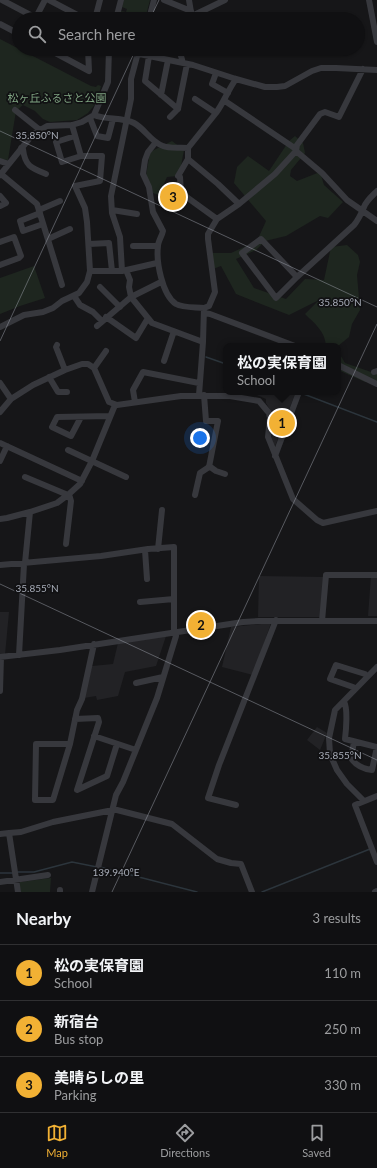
<!DOCTYPE html>
<html lang="en">
<head>
<meta charset="utf-8">
<style>
  body { margin:0; font-family:Lato,"Noto Sans JP",sans-serif; background:#1e1e20; color:#f1f3f6 }
  .you { position:absolute; left:200px; top:438px; width:14px; height:14px; margin:-10px; border:3px solid #fff; border-radius:50%; background:#1a73e8; box-shadow:0 0 0 6px #1a73e833 }
  .badge { display:grid; place-items:center; width:26px; height:26px; border-radius:50%; background:#f2b134; color:#111; font-size:13px; font-weight:700 }
  .pin { position:absolute; translate:-50% -50%; border:2px solid #fff; box-shadow:0 1px 4px #0006 }
  .popup { position:absolute; left:223px; top:343px; width:118px; height:52px; box-sizing:border-box; display:grid; place-content:center; border-radius:8px; background:#101012; filter:drop-shadow(0 1px 3px #0005); font-size:13px; white-space:nowrap; color:#9c9d9f }
  .popup b { font-size:15px; color:#f1f3f6 }
  .popup::after { content:''; position:absolute; left:50%; top:100%; margin-left:-8px; border:8px solid transparent; border-top-color:#101012 }
  .list { margin:0; padding:0; list-style:none }
  h2 { display:flex; justify-content:space-between; align-items:center; height:52px; margin:0; padding:0 16px; font-size:17px }
  h2 small { font-size:13px; font-weight:400; color:#9c9d9f }
  .list li { display:grid; grid-template-columns:26px 1fr auto; gap:12px; align-items:center; box-sizing:border-box; height:56px; padding:0 16px; border-top:1px solid #303032 }
  .list b { display:block; font-size:15px; white-space:nowrap }
  .list p { margin:0; font-size:13px; white-space:nowrap; color:#9c9d9f }
  .list em { font-size:13px; font-style:normal; color:#9c9d9f }
  .icon { flex:none; width:22px; height:22px; fill:none; stroke:currentColor; stroke-width:2; stroke-linecap:round; stroke-linejoin:round }
  .map { position:relative; flex:none; width:377px; height:892px; overflow:hidden }
  .search { position:absolute; background:#101012; box-shadow:0 1px 3px #0004; left:12px; right:12px; top:12px; height:44px; display:flex; align-items:center; gap:10px; box-sizing:border-box; padding:0 14px; border-radius:22px; color:#9c9d9f; font-size:15px }
  .sheet { height:220px; background:#101012 }
  nav { display:flex; justify-content:space-around; align-items:center; box-sizing:border-box; height:56px; border-top:1px solid #303032; background:#101012; font-size:11px; color:#9c9d9f }
  nav a { display:grid; justify-items:center; gap:2px }
  nav .on { color:#f2b134 }
  .map>svg:first-child { display:block }
</style>
</head>
<body>
<div class="map">
<svg width="377" height="892" viewBox="0 0 377 892">
  <rect width="100%" height="100%" fill="#161618"/>
  <!-- built -->
  <path fill="#222225" d="M253,392h36l6,2 -21,55 -3,-10 2,-24 -7,-12v-4l-14,-6z
    M259,576l65,1 -3,40h-63z
    M371,576h6v40h-9z
    M0,612h9l-4,43h-5z
    M271,623l-18,52 -31,-8 9,-40z
    M166,636l-10,30 -31,6 -7,24 -21,4 -1,-4 -12,2 8,-32 21,-2 5,-21z
    M317,727l10,6 -7,17 -13,-10z"/>
  <!-- green -->
  <path fill="#1e261f" d="M124,0h26l-5,19h-26l2,-8 5,1 1,-3 -5,-2z
    M0,39l91,47 5,1 2,-2 3,1 -4,16 -9,11 -11,7 -27,2 -7,-3 -8,-8 -12,-6 -7,6 -8,49 -8,-1z
    M295,136l8,7 2,10 -14,17 -1,6 7,5 23,-9 4,13 19,17 -15,16 -8,-2 -34,20 -21,5 -9,9 -20,9 18,29 32,11 19,-20 19,1 7,-33 16,-2 11,10 2,7 -3,13 3,35 -8,14 -3,13 -11,9h-12c-1,-15 -11,-22 -21,-32l14,-14 -30,15 -53,-21 -15,-28 -8,3 -2,-16h20l26,-12 9,-20 -32,-38 3,-16 11,-11 21,15 20,-30z
    M172,141l12,9 -3,16 -4,10 -10,1 -8,18 -6,-2 -7,-17 4,-24z
    M34,266l11,32 -25,8 -20,8v-36z
    M338,351l7,12 29,10h3v9h-12l-27,-12z
    M51,878l-1,14h-29l-2,-8 1,-2z"/>
  <g fill="none" stroke-linecap="round" stroke-linejoin="round">
    <!-- stream -->
    <path stroke="#2c353c" stroke-width="1.5" d="M206,357l20,7
      M301,393l76,29
      M100,867l97,25
      M18,872h16l38,-10 25,5
      M0,873h14
      M262,892l108,-43"/>
    <!-- minor -->
    <path stroke="#37383d" stroke-width="6" d="M2,0l36,19
      M49,0l36,19
      M164,0l27,11
      M189,0l2,12
      M369,0l8,42
      M192,16l33,-16
      M35,19l10,-19
      M95,19l5,-19
      M116,19l5,-19
      M149,19l5,-19
      M0,24l19,10
      M48,49l41,22 -1,-22
      M115,49l78,16 43,14 29,8h12l8,-1 27,-15 9,-3h15l41,2
      M179,49l4,14
      M149,56l-4,25 33,28
      M216,73l-4,11 16,9
      M161,95l7,-35
      M195,99l21,14c8,-11 12,-23 20,-34
      M225,101l71,48
      M15,110l25,20
      M216,113l-28,35v11l30,25 21,20
      M94,115c12,5 29,2 40,8 11,6 17,19 29,23 7,3 18,1 25,2
      M170,117l8,-8 9,-45
      M90,118l7,18 11,2 5,-19
      M72,125l9,31
      M156,142l-8,10 -3,8 -2,14 6,13 4,25 10,19c-1,5 -5,10 -5,15 -2,15 4,49 18,58 7,4 19,3 28,4
      M21,148l2,1c2,17 8,19 23,25
      M296,151l26,22 25,27 30,21
      M188,159l-10,17 2,1 1,16 36,26
      M0,161l9,3
      M1,174l36,30 25,81
      M0,175l33,-41 14,-8 25,-1 10,-3 12,-7 14,-33 1,-33
      M0,196l6,7 -6,3
      M39,210l21,-9
      M112,210l25,4
      M40,213l-20,8 3,10 20,-7
      M48,239l22,-10
      M0,242l14,-5 7,19 -2,2 -19,7
      M89,244l20,-1 3,28
      M133,246h25
      M126,270l4,10 -1,7 2,10 21,26 51,19
      M90,271h32l35,-8
      M122,271l-2,-34 -8,-24 -1,-17 20,-97v-20l8,-30
      M297,277l-21,21 -34,-45 19,-14 36,38 57,-52c5,-6 7,-11 10,-18 2,-6 8,-11 13,-16
      M100,287l20,20
      M74,296l6,9 13,7 9,9
      M204,313l6,1 85,32
      M106,317l30,21 12,-20
      M97,326l34,-29 30,-15
      M0,327l24,-12 19,-3 10,-4 9,-7 17,-8 8,-11 3,-11 -3,-49 -2,-14 -10,-22 25,-5 2,-25h-21l-19,6 -6,-20 19,-6
      M57,345l-1,2 9,23
      M164,361l10,-30
      M338,365l39,19
      M94,368l12,-17
      M374,372l3,-1
      M49,377l9,15h9
      M0,383l11,16
      M199,395l4,-53 1,-34 5,-2 6,-14 -7,-53v-5l9,-15 22,-15 36,-30 21,-23 1,-6 23,-31 5,-2 14,5 24,-48
      M135,402l-2,-12 10,-18 56,11
      M0,412l11,-13 22,-14 32,-15 17,-6h6l6,4 15,34 8,3 64,-9h49l29,5 10,12 1,5 -2,19 25,62 24,21 6,3 54,-12
      M81,417l-10,19 -19,-9 5,-10 53,-1
      M0,443l82,38
      M68,450l58,27
      M275,456l24,-64
      M0,461l7,-15
      M209,466l7,5 9,3
      M25,477l43,18
      M195,495l5,-22 9,-6 9,-46h-12l-2,-26
      M0,519l7,-1 23,-6 27,-9 12,-9 11,-10 12,-23 23,-56
      M66,544l5,-43 -2,-7
      M158,549l4,-39
      M145,550l2,29
      M25,563l5,-51
      M0,565l101,-9 47,-7 26,-2v85
      M140,602l34,-3
      M322,621l4,-46h51
      M19,655l5,-91
      M0,657l60,-7 183,-28 16,-1h118
      M136,683l27,-6
      M355,689l-2,-2 -23,-8 6,-14 29,9 2,2
      M0,691l1,-34
      M344,702c4,6 2,29 1,37l32,8
      M75,719l23,-1 1,4 -22,68 30,-14 10,-32
      M94,736l42,14
      M354,742l-3,16c5,8 12,11 21,12l5,-23
      M70,744h-34l-1,56h18l17,-56 7,-34 5,-11 12,-55
      M377,796l-22,9 22,57
      M364,801l-17,-17 -10,-14 -7,-16 -1,-16 6,-28 42,-43
      M236,805l-28,-7 11,-33 57,-145
      M113,809l59,15 45,35 14,4 10,1 11,28
      M9,833l12,-1 32,-10 60,-12
      M0,834l9,-1 9,59
      M0,882l48,-7
      M60,892v-2
      M92,892l24,-97 7,-13 34,-84 19,-62v-4
      M375,892l2,-1"/>
  </g>
  <!-- ticks -->
  <path fill="none" stroke="#a8adb8" stroke-width="1" stroke-opacity="0.45" d="M150,19l9,-19M0,131l377,176M0,341l136,-292M0,584l377,176M112,892l265,-568"/>
  <g text-anchor="middle" dominant-baseline="central" stroke-width="3.5" stroke-linejoin="round" paint-order="stroke">
    <!-- park labels -->
    <g font-size="11" fill="#7fa381" stroke="#111113">
      <text x="57" y="97">松ヶ丘ふるさと公園</text>
    </g>
  </g>
  <g font-size="10" text-anchor="middle" fill="#a8adb8" stroke="#111113" stroke-width="3.5" stroke-linejoin="round" paint-order="stroke">
    <text x="37" y="139">35.850°N</text>
    <text x="340" y="306">35.850°N</text>
    <text x="37" y="592">35.855°N</text>
    <text x="340" y="759">35.855°N</text>
    <text x="116" y="876">139.940°E</text>
  </g>
</svg>
<div class="you"></div>
<div class="pin badge" style="left:282px;top:423px">1</div>
<div class="popup"><b>松の実保育園</b>School</div>
<div class="pin badge" style="left:201px;top:625px">2</div>
<div class="pin badge" style="left:173px;top:197px">3</div>
<div class="search"><svg class="icon" aria-label="search" viewBox="0 0 24 24"><circle cx="10" cy="10" r="6"/><path d="M15 15l6 6"/></svg>Search here</div>
</div>
<section class="sheet">
<h2>Nearby<small>3 results</small></h2>
<ul class="list">
<li><span class="badge">1</span><div><b>松の実保育園</b><p>School</p></div><em>110 m</em></li>
<li><span class="badge">2</span><div><b>新宿台</b><p>Bus stop</p></div><em>250 m</em></li>
<li><span class="badge">3</span><div><b>美晴らしの里</b><p>Parking</p></div><em>330 m</em></li>
</ul>
</section>
<nav>
<a class="on"><svg class="icon" aria-label="map" viewBox="0 0 24 24"><path d="M3 6l6-2 6 2 6-2v14l-6 2-6-2-6 2zM9 4v14M15 6v14"/></svg>Map</a>
<a><svg class="icon" aria-label="directions" viewBox="0 0 24 24"><path d="M12 3l9 9-9 9-9-9zM9 14v-3h6M13 9l2 2-2 2"/></svg>Directions</a>
<a><svg class="icon" aria-label="saved" viewBox="0 0 24 24"><path d="M7 4h10v16l-5-4-5 4z"/></svg>Saved</a>
</nav>
</body>
</html>
